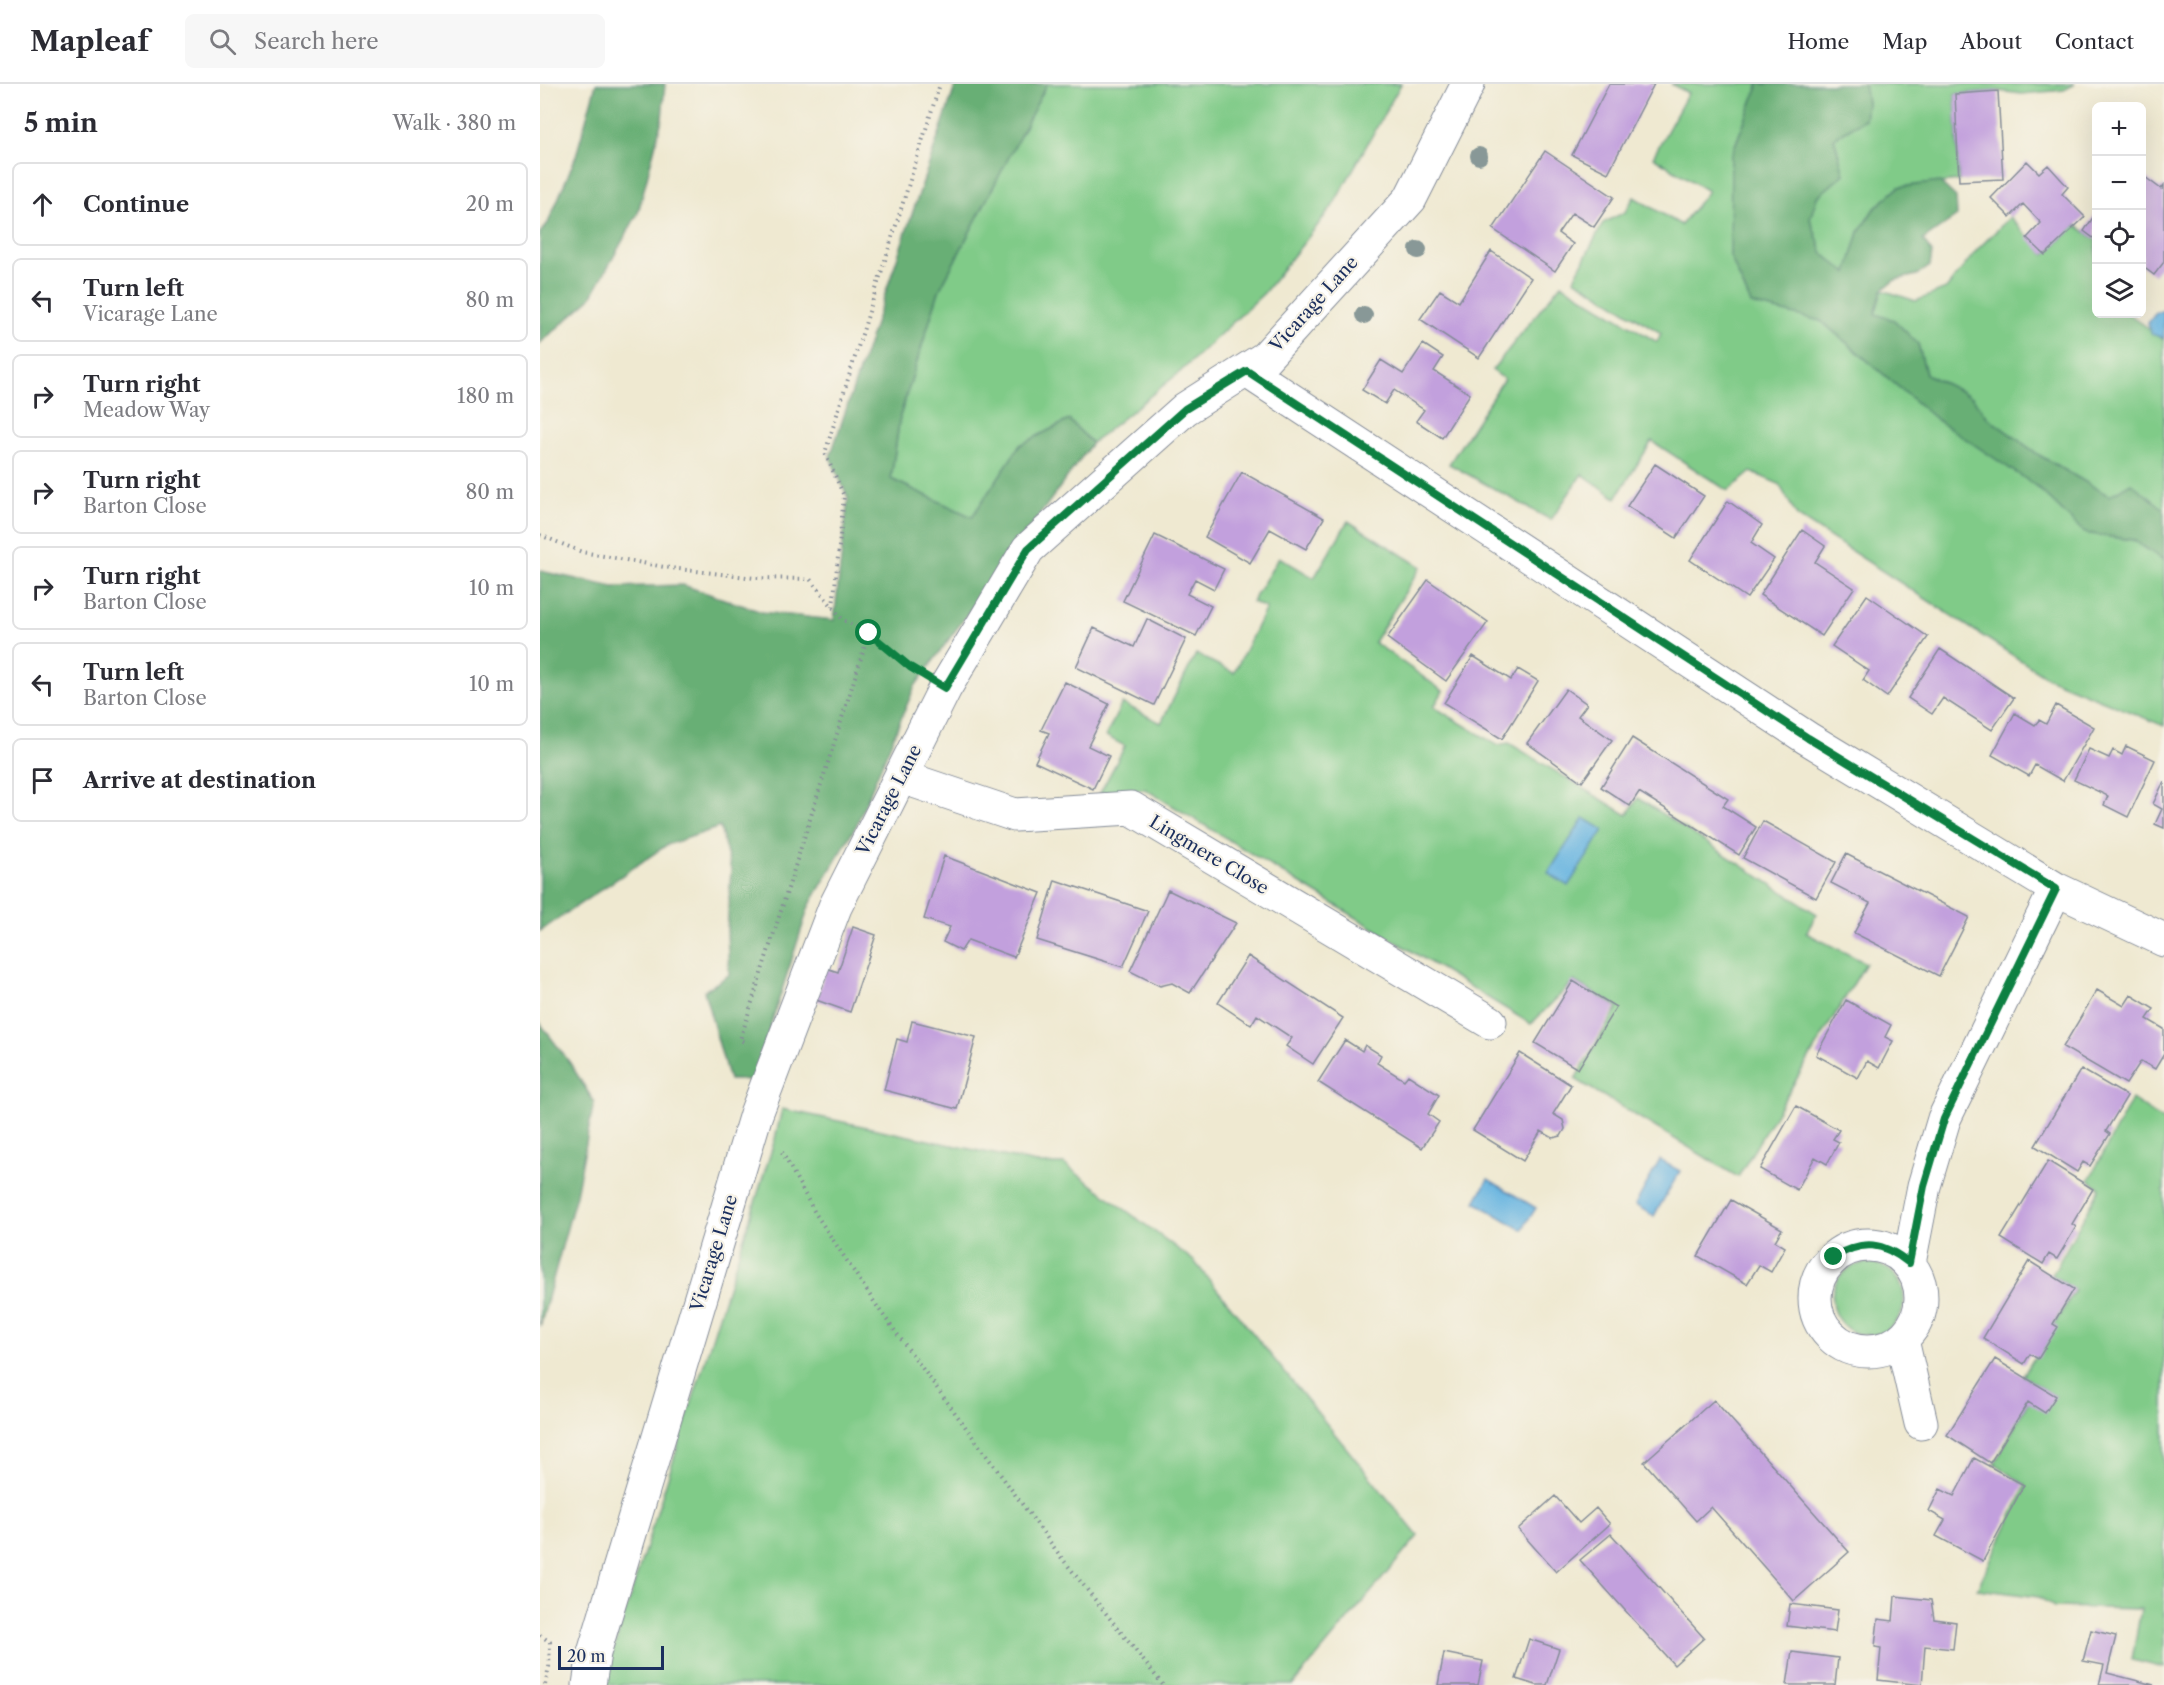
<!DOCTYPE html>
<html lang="en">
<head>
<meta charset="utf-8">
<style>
  body { margin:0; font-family:"Libre Caslon Text",serif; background:#f7f7f7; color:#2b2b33 }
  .controls { position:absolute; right:18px; top:18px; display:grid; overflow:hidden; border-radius:9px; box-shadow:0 6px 24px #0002 }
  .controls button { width:54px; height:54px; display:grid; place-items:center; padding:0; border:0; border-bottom:2px solid #e1e1e2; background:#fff; color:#2b2b33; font:30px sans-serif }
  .scale { position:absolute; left:18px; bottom:15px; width:106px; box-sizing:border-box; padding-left:6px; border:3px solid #1b2f5e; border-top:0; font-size:16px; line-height:21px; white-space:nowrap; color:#1b2f5e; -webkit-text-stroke:4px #f7f3e8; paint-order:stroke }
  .stop { position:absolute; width:18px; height:18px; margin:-14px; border:4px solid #0b8043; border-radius:50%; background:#fff }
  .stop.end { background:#0b8043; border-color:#fff; box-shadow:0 2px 6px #0008 }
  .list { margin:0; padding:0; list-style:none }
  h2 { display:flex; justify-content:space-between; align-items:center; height:78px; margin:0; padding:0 24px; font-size:26px }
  h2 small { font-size:20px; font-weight:400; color:#7c7c81 }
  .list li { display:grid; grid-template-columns:39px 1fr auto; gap:18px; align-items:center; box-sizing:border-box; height:84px; margin:0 12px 12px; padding:0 12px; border:2px solid #e1e1e2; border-radius:9px }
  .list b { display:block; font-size:22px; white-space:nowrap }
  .list p { margin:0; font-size:20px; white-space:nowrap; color:#7c7c81 }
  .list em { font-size:20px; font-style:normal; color:#7c7c81 }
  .icon { flex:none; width:33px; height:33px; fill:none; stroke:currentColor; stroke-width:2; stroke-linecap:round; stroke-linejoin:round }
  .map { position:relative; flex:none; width:1624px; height:1601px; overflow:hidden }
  header { display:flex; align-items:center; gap:36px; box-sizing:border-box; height:84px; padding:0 30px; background:#fff; border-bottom:2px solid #e1e1e2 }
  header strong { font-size:28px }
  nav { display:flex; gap:33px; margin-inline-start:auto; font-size:21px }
  .search { width:420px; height:54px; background:#f7f7f7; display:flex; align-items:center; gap:15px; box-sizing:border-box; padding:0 21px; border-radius:9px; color:#7c7c81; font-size:22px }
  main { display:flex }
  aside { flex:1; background:#fff }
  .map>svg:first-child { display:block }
</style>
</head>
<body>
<header>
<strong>Mapleaf</strong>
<div class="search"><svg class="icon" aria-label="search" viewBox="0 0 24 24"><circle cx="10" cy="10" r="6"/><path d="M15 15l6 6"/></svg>Search here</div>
<nav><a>Home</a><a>Map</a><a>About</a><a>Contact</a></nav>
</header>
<main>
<aside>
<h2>5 min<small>Walk · 380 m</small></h2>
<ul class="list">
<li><svg class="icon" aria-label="ahead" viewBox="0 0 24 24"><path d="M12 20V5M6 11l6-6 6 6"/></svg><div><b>Continue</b></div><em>20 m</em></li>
<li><svg class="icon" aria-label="left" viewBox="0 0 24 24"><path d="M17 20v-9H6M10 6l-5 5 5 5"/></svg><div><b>Turn left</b><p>Vicarage Lane</p></div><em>80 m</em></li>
<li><svg class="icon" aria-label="right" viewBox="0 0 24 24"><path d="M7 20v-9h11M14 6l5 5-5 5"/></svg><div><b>Turn right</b><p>Meadow Way</p></div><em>180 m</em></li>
<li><svg class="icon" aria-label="right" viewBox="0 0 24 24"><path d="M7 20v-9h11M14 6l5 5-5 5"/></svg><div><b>Turn right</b><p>Barton Close</p></div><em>80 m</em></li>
<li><svg class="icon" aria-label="right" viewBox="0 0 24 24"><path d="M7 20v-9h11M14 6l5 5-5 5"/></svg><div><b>Turn right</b><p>Barton Close</p></div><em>10 m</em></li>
<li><svg class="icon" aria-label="left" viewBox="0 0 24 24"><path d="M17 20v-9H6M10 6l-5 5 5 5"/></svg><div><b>Turn left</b><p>Barton Close</p></div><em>10 m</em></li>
<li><svg class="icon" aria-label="arrive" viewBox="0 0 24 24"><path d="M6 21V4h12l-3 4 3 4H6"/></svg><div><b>Arrive at destination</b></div></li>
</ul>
</aside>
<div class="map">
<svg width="1624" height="1601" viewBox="0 0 1624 1601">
  <rect width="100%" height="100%" fill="#f7f3e8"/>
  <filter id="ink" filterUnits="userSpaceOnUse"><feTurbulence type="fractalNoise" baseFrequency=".0167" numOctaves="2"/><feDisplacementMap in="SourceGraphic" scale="12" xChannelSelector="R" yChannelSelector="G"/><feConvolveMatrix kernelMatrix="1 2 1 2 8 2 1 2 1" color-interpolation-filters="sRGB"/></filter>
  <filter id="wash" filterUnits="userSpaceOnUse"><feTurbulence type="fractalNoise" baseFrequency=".008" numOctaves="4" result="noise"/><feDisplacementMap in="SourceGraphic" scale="24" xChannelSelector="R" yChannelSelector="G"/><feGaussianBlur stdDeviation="1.35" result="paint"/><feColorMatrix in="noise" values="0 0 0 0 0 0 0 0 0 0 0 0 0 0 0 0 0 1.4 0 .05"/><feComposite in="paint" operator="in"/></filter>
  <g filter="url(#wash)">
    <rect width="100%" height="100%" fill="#efe9d1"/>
    <!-- green -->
    <path fill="#80cb88" stroke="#4e7d73" stroke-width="1.5" d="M507,0h354l-69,123 -68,86 -84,79 -88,71 -23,-23 -49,25 -48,72 -81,-38 9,-63 39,-125z
      M1131,0h88l-28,72 20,148 70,17 115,98 100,67 49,47 48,7 31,20v166l-116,-48 -251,-162 -18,-32 -28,-12 -23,19 -76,-50 -36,57 -34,-24 -31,46 -102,-56 55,-85 -12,-9 69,-86 96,58 4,-9 -87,-54 29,-56 22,-11 9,-15 47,28 27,-34 -55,-34 35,-64z
      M1324,0h211l-11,6 -42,4 -24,-3 -43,3 4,87 -60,6 -26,23 -14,22 -12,42 -24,-20 -13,-35 7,-22 27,-23 -10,-36 31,-19 2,-16z
      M1470,133l35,38 31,-30 20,15v74h33l35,26v169l-55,-13 -70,-41 -51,-37 -16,-21 -46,-23 -8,-30 -43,-30 7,-24 34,11 30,-12 31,-39z
      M808,437l73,46 -47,75 69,49 -9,16 63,38 12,-2 118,72 11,-17 179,116 -11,19 60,30 -128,214 -163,-98 43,-72 -44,-26 -43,43 -386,-235 -45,4 25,-47 -19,-10 16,-33 39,20 35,-69 38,19 32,-65 -14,-6 27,-45 35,21z
      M1592,1015l32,22v547l-32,-8 9,-51 -87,-2 -15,-10 -62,-8 49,-103 -31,-23 33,-61 27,-6 -32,-20 52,-86 -23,-15 48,-87 -11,-8z
      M242,1025l259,55h23l130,97 224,275 -125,149h-687l2,-18 167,-528z
      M1292 1215a36 36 0 1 1 72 0a36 36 0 1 1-72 0Z"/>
    <!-- forest -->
    <path fill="#68af74" stroke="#426f69" stroke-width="1.5" d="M56,0h69l-3,35 -24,94 -48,86 -50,44v-110l8,-10 28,-67z
      M416,0h91l-108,207 -39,125 -9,63 81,38 48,-72 49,-25 23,23 -177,243 -59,140 -47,80 -56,174h-24l-25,-89 25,-16 -2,-44 4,-61 -11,-43 -53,18 -127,86v-360l73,16 70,-2 79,27 72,8 14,-122 -18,-41z
      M1219,0h105l3,19 -2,16 -31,19 10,36 -27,23 -7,22 13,35 24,19 12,-41 14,-22 26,-23 41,-5 16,15 1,19 -34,24 9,13 -2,13 -13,9 -22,5 -13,10 -7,24 19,6 24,24 8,30 46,23 16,21 51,37 70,41 22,-13 33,26v51l-31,-20 -48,-7 -49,-47 -100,-67 -115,-98 -70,-17 -21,-48 1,-100z
      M0,939l30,40 24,39 -18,93 -36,132z"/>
    <!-- water -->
    <path fill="#66b4e0" stroke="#40729f" stroke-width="1.5" d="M1624,226v28l-13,-4 -3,-11 8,-10z
      M1044,734l20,12 -36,56 -20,-13z
      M1120,1076l20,11 -26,45 -19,-11z
      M948,1095l48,29 -14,22 -47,-28z"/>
    <g id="blocks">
      <!-- building -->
      <path fill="#c2a0dd" d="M1069,0h45l-46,89 -36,-18z
        M1458,7l5,88 -44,2 -4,-87z
        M1005,67l69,46 -20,30 -22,-14 -14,20 15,11 -18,27 -62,-42z
        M1487,77l12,12 9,-8 20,22 -6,7 23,23 -40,38 -18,-17 14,-15 -18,-19 -13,13 -19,-19z
        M1605,93l16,12 3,-4v77l-10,13 -12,-9v-84z
        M1556,129v27l-12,-9z
        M951,167l40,27 -52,80 -59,-39 20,-29 19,12z
        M883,260l20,13 -9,14 36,23 -28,44 -26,-17 8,-11 -30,-20 -9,14 -23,-14 19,-30 22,14z
        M1115,380l49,32 -28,42 -49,-32z
        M702,388l82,46 -18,31 -36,-20 -20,34 -45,-26z
        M1188,417l34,24 -11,18 23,16 -27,39 -57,-38z
        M1262,446l23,16 -10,16 39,26 -32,48 -62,-41z
        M615,451l69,34 -10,20 -19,-10 -8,15 24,12 -15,30 -73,-35z
        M888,496l60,42 -42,59 -59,-43z
        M1327,511l61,42 -41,60 -24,-17 6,-9 -37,-25z
        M607,535l39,20 -32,66 -78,-38 18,-39 40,19z
        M1400,565l74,49 -22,32 -49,-32 -11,16 -24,-16z
        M933,572l38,24 7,-11 20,12 -36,58 -58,-36z
        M525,598l44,22 -21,42 21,10 -16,33 -58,-27 14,-29 -8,-3z
        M1026,605l21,15 -9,12 34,24 -30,42 -55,-39z
        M1516,621l38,22 -31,54 -28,-16 -6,11 -37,-21 23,-42 20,12 4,-5 7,4z
        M1092,654l96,61 -5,7 33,21 -17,28 -100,-63 -9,14 -29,-19z
        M1586,662l29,14 -27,57 -24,-12 4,-9 -34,-16 15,-31 20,9 4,-8 9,5z
        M1624,697v47l-9,-4 7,-15 -9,-5z
        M1223,737l73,41 -20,36 -73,-40z
        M1306,770l123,63 -30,59 -85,-43 16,-30 -39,-20z
        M404,772l97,37 -27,64 -46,-17 -7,11 -18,-9 7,-15 -26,-8z
        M515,796l93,31 -25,56 -86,-27z
        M628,806l68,33 -46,70 -18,-10 -12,3 -30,-15z
        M313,843l23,8 -26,77 -34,-12 10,-32 12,4z
        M708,872l95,62 -30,46 -27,-18 6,-8 -35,-23 -6,10 -33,-22z
        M1033,897l43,26 -38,62 -43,-26z
        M1557,906l27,16 7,-11 23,14 -7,10 17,10v25l-9,15 -14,-8 -15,23 -63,-37z
        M1306,916l45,25 -6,12 8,4 -14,27 -12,-7 -9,17 -42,-23z
        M372,937l64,16 -19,72 -73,-19 13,-51 10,3z
        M805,956l17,11 3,-6 16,10 -4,8 27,17 4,-5 31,20 -11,19 11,8 -17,26 -104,-66z
        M980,969l51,32 -18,29 10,6 2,9 -4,7 -8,2 -12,-7 -18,30 -50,-31z
        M1541,985l46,27 -21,35 4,3 -20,32 -7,-4 -6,10 -42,-26z
        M1256,1022l43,24 -6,9 6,3 -12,22 -12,-7 -18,33 -37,-21z
        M1508,1077l45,28 -21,35 4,3 -19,32 -8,-5 -6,10 -42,-26z
        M1191,1116l51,29 -7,12 10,6 -14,25 -12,-7 -12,19 -49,-28z
        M1489,1177l45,28 -21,35 5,3 -20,32 -8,-5 -6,10 -41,-26z
        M1455,1275l61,37 -11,17 -17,-11 -38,61 -43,-28z
        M1174,1316l135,152 -55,49 -83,-94 -15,14 -52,-59z
        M1434,1374l50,27 -41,76 -47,-25 9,-16 -16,-9 11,-22 14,7z
        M1015,1412l24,27 17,-15 14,16 -54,48 -38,-43z
        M1071,1450l93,104 -30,27 -94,-105z
        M1355,1512l36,4 3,19 22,3 -3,27 -28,-3 -3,39 -44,-5 3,-32 -6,-1 3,-28 15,2z
        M1250,1520l48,6 -3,22 -48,-6z
        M1551,1546l25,6 -9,37 47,12h-55l5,-20 -21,-4z
        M989,1555l30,10 -12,36h-11l-20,-6z
        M1252,1568l46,6 -3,27h-48z
        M904,1569l39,8 -5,24h-40z"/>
    </g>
  </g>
  <g filter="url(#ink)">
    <use href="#blocks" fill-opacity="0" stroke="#858c98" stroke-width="1.5"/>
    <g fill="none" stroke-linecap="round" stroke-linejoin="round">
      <!-- street casing -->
      <g stroke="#858c98" stroke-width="35">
        <path id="street" d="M707,287l560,367 249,151 108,51
          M362,693l113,38 116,-7 359,214
          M1275 1214a53 53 0 1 1 106 0a53 53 0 1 1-106 0Z
          M1369,1179l15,-77 20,-67 112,-230
          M1362,1256l19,83"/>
      </g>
      <!-- secondary casing -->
      <g stroke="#858c98" stroke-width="35">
        <path id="secondary" d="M49,1601l5,-32 162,-539 79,-207 110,-219 83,-139 157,-140 80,-51 145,-159 58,-115"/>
      </g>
      <!-- path -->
      <path stroke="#858c98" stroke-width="4" stroke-dasharray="1.5 4.5" stroke-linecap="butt" d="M0,451l42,17 88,16 85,10 55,1 33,41 26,13 -129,407 6,3
        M293,523l11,-111 -19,-43 115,-369
        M329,549l47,38
        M242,1068l33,61 66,99 180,245 102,128
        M0,1551l10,7 -1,25 -4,18"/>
      <!-- street -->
      <use href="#street" stroke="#fff" stroke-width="33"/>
      <!-- secondary -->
      <use href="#secondary" stroke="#fff" stroke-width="33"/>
    </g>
    <!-- trees -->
    <g fill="#889897">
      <circle cx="939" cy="72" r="9"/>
      <circle cx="878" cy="166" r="9"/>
      <circle cx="824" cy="231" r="9"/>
    </g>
  </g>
  <g fill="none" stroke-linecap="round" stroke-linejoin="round" filter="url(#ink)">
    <!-- route -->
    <path stroke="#0b8043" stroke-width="8" d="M329,549l41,34 35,21 83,-139 157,-140 62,-38 561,367 248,151 -112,230 -20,67 -15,77c-26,-21 -46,-24 -75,-6"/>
  </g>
  <g text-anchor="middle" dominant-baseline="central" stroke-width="4.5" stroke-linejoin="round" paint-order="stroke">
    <!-- street labels -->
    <g font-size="18" fill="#1b2f5e" stroke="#f7f3e8">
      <text transform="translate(774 220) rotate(-48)">Vicarage Lane</text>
      <text transform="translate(349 716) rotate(-63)">Vicarage Lane</text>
      <text transform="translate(669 771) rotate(31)">Lingmere Close</text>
      <text transform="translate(174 1169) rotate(-73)">Vicarage Lane</text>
    </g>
  </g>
</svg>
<div class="controls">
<button>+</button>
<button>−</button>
<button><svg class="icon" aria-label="locate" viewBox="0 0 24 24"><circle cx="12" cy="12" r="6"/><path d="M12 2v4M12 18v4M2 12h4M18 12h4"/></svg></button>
<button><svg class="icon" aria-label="layers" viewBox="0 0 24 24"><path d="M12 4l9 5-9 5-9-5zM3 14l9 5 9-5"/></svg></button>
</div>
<div class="scale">20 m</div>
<div class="stop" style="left:329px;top:549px"></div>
<div class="stop end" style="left:1294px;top:1173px"></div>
</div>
</main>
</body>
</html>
